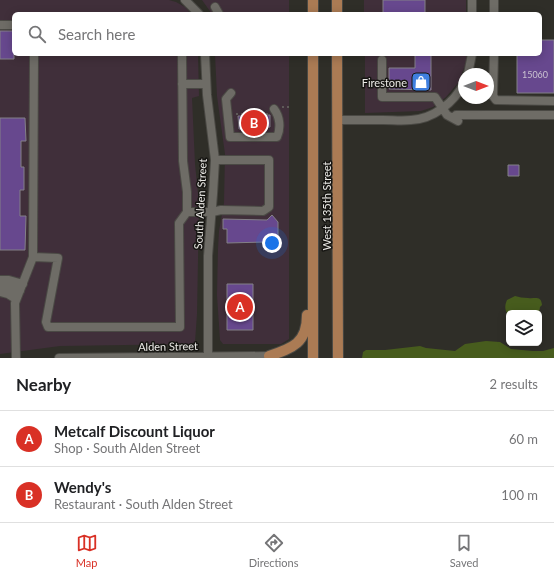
<!DOCTYPE html>
<html lang="en">
<head>
<meta charset="utf-8">
<style>
  body { margin:0; font-family:Lato,sans-serif; background:#f6f6f6; color:#202124 }
  .controls { position:absolute; right:12px; bottom:12px; display:grid; overflow:hidden; border-radius:6px; box-shadow:0 2px 10px #0003 }
  .controls button { width:36px; height:36px; display:grid; place-items:center; padding:0; border:0; border-bottom:1px solid #e0e0e0; background:#fff; color:#202124; font:20px sans-serif }
  .compass { position:absolute; left:458px; top:68px; width:36px; height:36px; border-radius:50%; background:#fff; box-shadow:0 2px 10px #0003; rotate:90deg }
  .you { position:absolute; left:272px; top:243px; width:14px; height:14px; margin:-10px; border:3px solid #fff; border-radius:50%; background:#1a73e8; box-shadow:0 0 0 6px #1a73e833 }
  .badge { display:grid; place-items:center; width:26px; height:26px; border-radius:50%; background:#d93025; color:#fff; font-size:13px; font-weight:700 }
  .pin { position:absolute; translate:-50% -50%; border:2px solid #fff; box-shadow:0 1px 4px #0006 }
  .list { margin:0; padding:0; list-style:none }
  h2 { display:flex; justify-content:space-between; align-items:center; height:52px; margin:0; padding:0 16px; font-size:17px }
  h2 small { font-size:13px; font-weight:400; color:#757577 }
  .list li { display:grid; grid-template-columns:26px 1fr auto; gap:12px; align-items:center; box-sizing:border-box; height:56px; padding:0 16px; border-top:1px solid #e0e0e0 }
  .list b { display:block; font-size:15px; white-space:nowrap }
  .list p { margin:0; font-size:13px; white-space:nowrap; color:#757577 }
  .list em { font-size:13px; font-style:normal; color:#757577 }
  .icon { flex:none; width:22px; height:22px; fill:none; stroke:currentColor; stroke-width:2; stroke-linecap:round; stroke-linejoin:round }
  .map { position:relative; flex:none; width:554px; height:358px; overflow:hidden }
  .search { position:absolute; background:#fff; box-shadow:0 2px 10px #0003; left:12px; right:12px; top:12px; height:44px; display:flex; align-items:center; gap:10px; box-sizing:border-box; padding:0 14px; border-radius:6px; color:#757577; font-size:15px }
  .sheet { height:164px; background:#fff }
  nav { display:flex; justify-content:space-around; align-items:center; box-sizing:border-box; height:56px; border-top:1px solid #e0e0e0; background:#fff; font-size:11px; color:#757577 }
  nav a { display:grid; justify-items:center; gap:2px }
  nav .on { color:#d93025 }
  .map>svg:first-child { display:block }
</style>
</head>
<body>
<div class="map">
<svg width="554" height="358" viewBox="0 0 554 358">
  <rect width="100%" height="100%" fill="#2f2e28"/>
  <!-- commercial -->
  <path fill="#402f3a" d="M0,0h169l7,2 9,5 6,7h-177v40h184l1,42 -7,2 3,66 4,40 -2,110 -2,28 -4,2 -131,2 -60,8z
    M202,0h87v14h-77z
    M364,0h102v14h-102z
    M215,54h74v285l-8,5h-58l-3,-4 -3,-45 1,-46 1,-18 5,-28 1,-49 -8,-58z
    M365,54h101v9l-8,20 -12,14 -13,10 -12,4 -56,2z"/>
  <!-- forest -->
  <path fill="#475c1d" d="M515,296c4,1 8,2 13,2 7,1 13,-3 14,7l-2,2 -1,6h-30v3c-4,-5 -5,-9 -2,-16z
    M486,341l14,1 11,7 22,2h10l11,-3v10h-192l1,-6 3,-2h19l35,-4 6,2 29,3 10,-7z"/>
  <!-- building -->
  <path fill="#67488e" stroke="#838087" d="M383,0h42v14h-42z
    M0,31h14v28h-14z
    M540,40h14v53h-37v-39h23z
    M415,54h16v36l-42,-1v-21h26z
    M270,115v12l-8,1v2h-19v-1h-4l-1,-13z
    M0,118h25l1,23h-5v26h3v23h-4v26h6l-1,34h-25z
    M508,165h11v11h-11z
    M272,215l6,7v14l-4,3h-6v2h-2v1l-39,1v-14h-4v-10l44,1z
    M227,284h26v46h-26z"/>
  <g fill="none" stroke-linecap="round" stroke-linejoin="round">
    <!-- minor casing -->
    <g stroke="#4a4944" stroke-width="10">
      <path id="minor" d="M185,0l14,14
        M215,7l4,7
        M472,14v-14
        M494,14v-14
        M0,25h14
        M182,54l1,107 4,31v20h25l9,-2 42,1 6,-4v-47h-54
        M205,54l2,41 8,65 -2,34 -5,62v102
        M494,54l-1,42 3,4 58,1
        M382,60v37h53l12,18 11,6
        M468,74l4,-20
        M182,84h24
        M231,93l-5,6 4,38h47c4,-9 3,-20 -3,-28
        M453,118l3,-3h98
        M337,120c16,0 31,0 46,0 10,0 19,1 28,0 22,-1 43,-17 53,-37
        M33,257l25,1 -12,64 2,5h132l-1,-104 8,-11
        M0,280h9l14,4
        M0,285l6,1 14,5
        M0,292l8,2 8,5
        M16,358l-1,-55 18,-46 1,-203
        M59,358l210,-2 5,1"/>
    </g>
    <!-- major casing -->
    <g stroke="#4a4944" stroke-width="12">
      <path id="major" d="M313,0v14
        M337,0v14
        M313,54v304
        M337,54l1,304
        M269,356c24,-8 38,-13 38,-41"/>
    </g>
    <!-- path -->
    <path stroke="#6a6964" stroke-width="1.5" stroke-dasharray="2 3" stroke-linecap="butt" d="M282,107h8
      M236,114h32"/>
    <!-- minor -->
    <use href="#minor" stroke="#6e6c66" stroke-width="8"/>
    <!-- major -->
    <use href="#major" stroke="#ab7b54" stroke-width="10"/>
  </g>
  <!-- icons -->
  <defs>
    <g id="shop-square" transform="scale(1)"><rect x="-9" y="-9" width="18" height="18" rx="4" fill="#3f7fe0" stroke="#171613"/><path d="M-5-2.5h2.3a2.7 3.5 0 0 1 5.4 0H5L5.5 6h-11ZM-1.5-2.5h3a1.5 2.3 0 0 0-3 0Z" fill="#fff"/></g>
  </defs>
  <g fill-rule="evenodd">
    <use href="#shop-square" x="421" y="82"/>
  </g>
  <g text-anchor="middle" dominant-baseline="central" stroke-width="3" stroke-linejoin="round" paint-order="stroke">
    <!-- number labels -->
    <g font-size="9" fill="#cac2d0">
      <text x="535" y="74">15060</text>
    </g>
    <!-- poi labels -->
    <g font-size="11" fill="#ebeae6" stroke="#171613" text-anchor="end">
      <text x="407" y="82">Firestone</text>
    </g>
    <!-- street labels -->
    <g font-size="11" fill="#ebeae6" stroke="#171613">
      <text transform="translate(200 204) rotate(-87)">South Alden Street</text>
      <text transform="translate(326 206) rotate(-90)">West 135th Street</text>
      <text transform="translate(168 346) rotate(-1)">Alden Street</text>
    </g>
  </g>
</svg>
<div class="controls">
<button><svg class="icon" aria-label="layers" viewBox="0 0 24 24"><path d="M12 4l9 5-9 5-9-5zM3 14l9 5 9-5"/></svg></button>
</div>
<svg class="compass" viewBox="-18 -18 36 36"><path d="M0-13l5 13h-10z" fill="#e53935"/><path d="M0 13l5-13h-10z" fill="#757577"/></svg>
<div class="you"></div>
<div class="pin badge" style="left:240px;top:307px">A</div>
<div class="pin badge" style="left:254px;top:123px">B</div>
<div class="search"><svg class="icon" aria-label="search" viewBox="0 0 24 24"><circle cx="10" cy="10" r="6"/><path d="M15 15l6 6"/></svg>Search here</div>
</div>
<section class="sheet">
<h2>Nearby<small>2 results</small></h2>
<ul class="list">
<li><span class="badge">A</span><div><b>Metcalf Discount Liquor</b><p>Shop · South Alden Street</p></div><em>60 m</em></li>
<li><span class="badge">B</span><div><b>Wendy's</b><p>Restaurant · South Alden Street</p></div><em>100 m</em></li>
</ul>
</section>
<nav>
<a class="on"><svg class="icon" aria-label="map" viewBox="0 0 24 24"><path d="M3 6l6-2 6 2 6-2v14l-6 2-6-2-6 2zM9 4v14M15 6v14"/></svg>Map</a>
<a><svg class="icon" aria-label="directions" viewBox="0 0 24 24"><path d="M12 3l9 9-9 9-9-9zM9 14v-3h6M13 9l2 2-2 2"/></svg>Directions</a>
<a><svg class="icon" aria-label="saved" viewBox="0 0 24 24"><path d="M7 4h10v16l-5-4-5 4z"/></svg>Saved</a>
</nav>
</body>
</html>
